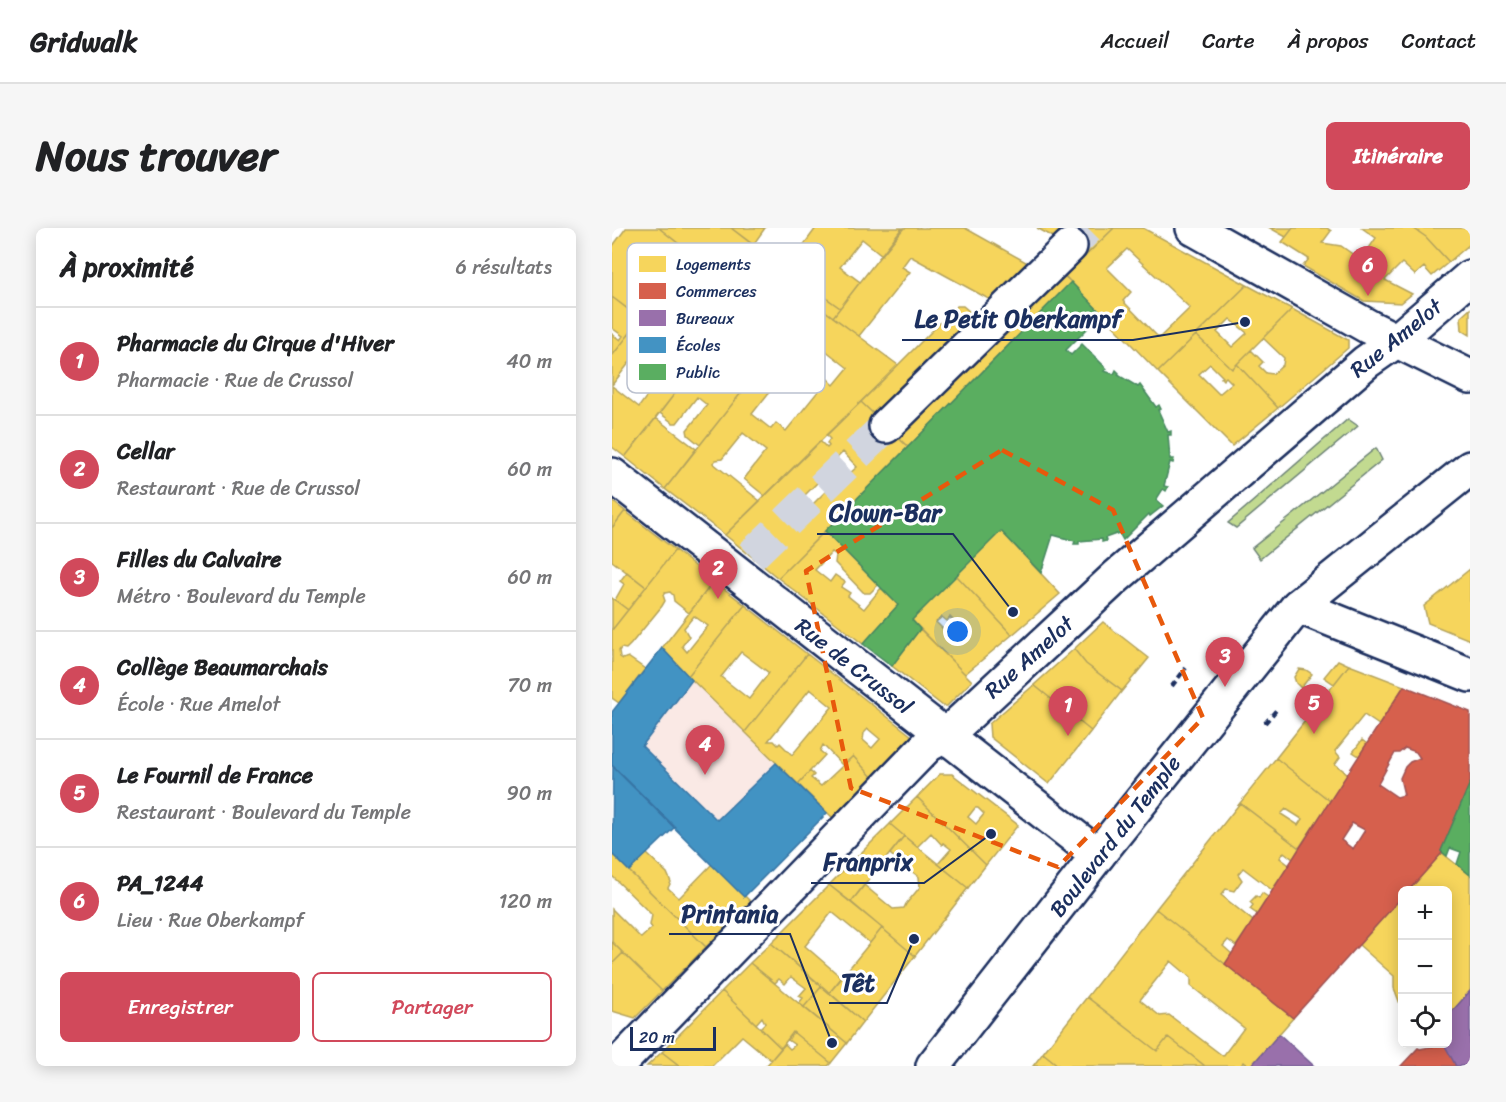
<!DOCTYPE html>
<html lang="fr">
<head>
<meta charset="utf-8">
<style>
  body { margin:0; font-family:Sriracha,sans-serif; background:#f6f6f6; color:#202124 }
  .controls { position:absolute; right:18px; bottom:18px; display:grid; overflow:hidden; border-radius:9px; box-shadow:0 3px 15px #0003 }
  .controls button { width:54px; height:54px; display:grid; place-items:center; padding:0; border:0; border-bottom:2px solid #e0e0e0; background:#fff; color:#202124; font:30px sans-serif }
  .scale { position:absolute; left:18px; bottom:15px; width:86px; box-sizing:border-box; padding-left:6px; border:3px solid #1b2f5e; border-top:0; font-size:16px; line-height:21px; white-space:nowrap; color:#1b2f5e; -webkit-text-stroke:4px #fff; paint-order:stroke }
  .you { position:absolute; left:346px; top:404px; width:21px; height:21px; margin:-15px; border:4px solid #fff; border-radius:50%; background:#1a73e8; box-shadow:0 0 0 9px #1a73e833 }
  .badge { display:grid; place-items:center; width:39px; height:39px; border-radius:50%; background:#d1495b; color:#fff; font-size:20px; font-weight:700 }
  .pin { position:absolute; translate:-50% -50px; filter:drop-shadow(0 2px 3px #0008) }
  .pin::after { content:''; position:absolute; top:32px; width:21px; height:18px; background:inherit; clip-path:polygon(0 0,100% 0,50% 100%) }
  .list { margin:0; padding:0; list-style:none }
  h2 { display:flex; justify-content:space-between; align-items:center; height:78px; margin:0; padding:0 24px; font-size:26px }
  h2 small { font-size:20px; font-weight:400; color:#757577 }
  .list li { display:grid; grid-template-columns:39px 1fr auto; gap:18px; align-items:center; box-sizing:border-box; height:108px; padding:0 24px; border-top:2px solid #e0e0e0 }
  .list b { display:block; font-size:22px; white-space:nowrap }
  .list p { margin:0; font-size:20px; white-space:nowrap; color:#757577 }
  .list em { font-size:20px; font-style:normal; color:#757577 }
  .actions { display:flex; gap:12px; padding:18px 24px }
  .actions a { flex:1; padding:14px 0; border:2px solid #d1495b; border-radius:9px; text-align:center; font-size:21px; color:#d1495b }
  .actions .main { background:#d1495b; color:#fff }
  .icon { flex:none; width:33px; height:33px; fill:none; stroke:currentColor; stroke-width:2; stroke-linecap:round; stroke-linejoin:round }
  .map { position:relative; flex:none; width:858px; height:838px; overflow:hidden; border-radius:9px }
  header { display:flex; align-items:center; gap:36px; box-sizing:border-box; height:84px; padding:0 30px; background:#fff; border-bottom:2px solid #e0e0e0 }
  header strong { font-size:28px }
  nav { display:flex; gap:33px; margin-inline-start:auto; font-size:21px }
  .intro { display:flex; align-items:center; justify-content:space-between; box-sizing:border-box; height:144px; padding:0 36px }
  h1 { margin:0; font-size:42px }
  .button { padding:15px 27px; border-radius:9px; background:#d1495b; color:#fff; font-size:21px; font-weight:700 }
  main { display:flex; gap:36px; padding:0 36px }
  aside { flex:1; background:#fff; border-radius:9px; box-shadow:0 3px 15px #0003 }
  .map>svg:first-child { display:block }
</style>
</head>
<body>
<header>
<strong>Gridwalk</strong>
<nav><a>Accueil</a><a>Carte</a><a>À propos</a><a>Contact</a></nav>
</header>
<div class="intro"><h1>Nous trouver</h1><a class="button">Itinéraire</a></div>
<main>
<aside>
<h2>À proximité<small>6 résultats</small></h2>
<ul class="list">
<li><span class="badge">1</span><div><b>Pharmacie du Cirque d'Hiver</b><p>Pharmacie · Rue de Crussol</p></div><em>40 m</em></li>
<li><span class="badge">2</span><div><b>Cellar</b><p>Restaurant · Rue de Crussol</p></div><em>60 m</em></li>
<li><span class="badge">3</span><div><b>Filles du Calvaire</b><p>Métro · Boulevard du Temple</p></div><em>60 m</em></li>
<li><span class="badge">4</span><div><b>Collège Beaumarchais</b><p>École · Rue Amelot</p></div><em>70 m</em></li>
<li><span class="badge">5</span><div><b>Le Fournil de France</b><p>Restaurant · Boulevard du Temple</p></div><em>90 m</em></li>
<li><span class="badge">6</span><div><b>PA_1244</b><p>Lieu · Rue Oberkampf</p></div><em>120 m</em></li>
</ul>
<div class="actions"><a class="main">Enregistrer</a><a>Partager</a></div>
</aside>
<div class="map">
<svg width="858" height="838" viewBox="0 0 858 838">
  <rect width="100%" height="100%" fill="#fff"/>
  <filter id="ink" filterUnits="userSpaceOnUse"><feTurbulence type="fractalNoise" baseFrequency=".0167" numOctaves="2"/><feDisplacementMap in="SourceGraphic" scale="12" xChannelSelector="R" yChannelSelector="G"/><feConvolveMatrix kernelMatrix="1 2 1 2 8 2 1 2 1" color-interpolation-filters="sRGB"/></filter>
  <g filter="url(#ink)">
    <!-- built -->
    <path fill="#fae9e5" d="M50,420l17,20 148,145 -83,84 -132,-131v-54z"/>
    <!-- green -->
    <path fill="#c2da90" stroke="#6e8477" stroke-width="1.5" d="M736,191l10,7 -122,102 -8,-5z
      M764,220l6,12 -122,99 -8,-11z"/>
    <!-- homes -->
    <path fill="#f6d55c" stroke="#b4a35d" stroke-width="1.5" fill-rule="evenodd" d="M14,0h33l31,25 -28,37 -16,-12 -14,18 57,44 -7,11 -70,-54v-50z
      M47,0h72l29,22 -28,36z
      M119,0h34l-12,17z
      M204,0h86l1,1 -21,26 -20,-16 -22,28 20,15 -20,26 -19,-14 4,-7 -7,-6 -5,7 -27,-19z
      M290,0h63l68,38 -37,37 -86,-47 -8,11 8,5 -51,64 -26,-19z
      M425,0h77l-28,27z
      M502,0h29l104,57 -89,87 -93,-96zM515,21l63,59 -31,30 -36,-37 8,-9 -24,-24z
      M658,0h23l-7,9z
      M681,0h34l4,3 -9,12 19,3 20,14 15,-22 -14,-10h51l13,9 23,25 -17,14 -8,-9 -9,8 -13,-12 -17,17 27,14 -11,9 -37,-2 -61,-35 6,-7 -27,-17z
      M801,0h57v16l-21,18 -23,-25z
      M452,48l7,6 -163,165 -16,-15 153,-146z
      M190,53l38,27 -7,9 -20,-15 -113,143 -12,-10 -1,-5 20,-25 -10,-8 -20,26h-4l-13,-10 34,-45 26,20z
      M635,57l45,24 -60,60 -36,-34zM618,91l17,14 -15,14 -15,-15z
      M0,69l29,22 -29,37v-22l8,6 3,-4 -11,-8z
      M201,74l85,63 -133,131 -21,-17 22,-28 -23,-18 -21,26 -6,1 -3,3 47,38 -35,34 -60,-46zM199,111l37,29 -14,17 -6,-6 -42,52 -10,-8 -5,6 -19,-15z
      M345,78h6l13,11 -98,101 -17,-16z
      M680,81l56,31v8l-70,60 -41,-44 14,-14 12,12 -4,4 7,7 7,1 10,-9 1,-7 -21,-20z
      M858,81v26l-8,-5 -1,-13z
      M29,91l57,45 -73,93 -13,-10v-61l27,21 23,-32 8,-4 -30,-22 -28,36v-29z
      M584,107l36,34 5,-5 41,44 -46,38 -74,-74zM598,136l13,13 -2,1 2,2 3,-3 6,6 -13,11 -20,-20z
      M249,174l47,45 -130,131 -53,-43 95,-94 7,7 2,-2 -2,-3 3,-4 -4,-4zM231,224l14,15 -7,6 -3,-3 -36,36 3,3 -14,15 -6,-3 -2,3 -12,-12 19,-17 3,3 37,-37 -3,-2z
      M44,190l40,31 -31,40 -40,-32z
      M0,273l13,10 -13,17z
      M13,283l50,39 -29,37 -34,-26v-33z
      M213,303l53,54 -8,8h-6l-29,-30 1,-8 -4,-3 -17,18 15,12 5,-7 10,7 -4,5 9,6 -2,3 16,13 17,-21 17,17 -35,39 -85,-66z
      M389,303l59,63 -48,41 -56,-60z
      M63,322l39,31 -25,32 -15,-12 -1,-6 -3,-3 -5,1 -2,2 2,6 -3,5 -31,38 -5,5 -5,-1 -2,3 1,6 3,2 5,-2 17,12 -26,34 -7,-5v-68z
      M858,341v71l-42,-17 -4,-17z
      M15,344l19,15 -18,23 -13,-10 9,-16 -4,-3z
      M344,347l56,60 -47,39 -53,-54zM330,389l5,4 3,-4 5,5 -9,10 -10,-10z
      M102,353l31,24 -57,71 -26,-28zM82,388l14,10 -21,26 -5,-6 7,-9 -5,-9z
      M0,370l16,12 -16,20z
      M133,377l62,49 -62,78 -57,-56zM129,424l28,21 -20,26 -28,-22z
      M491,394l46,36 -27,33 -36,-27 -12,-15z
      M308,401l52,52 -25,25h-4l-51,-40z
      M462,421l12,15 36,27 -31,40 -57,-46z
      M195,426l105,82v4l-38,39 -21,-23 -10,10 -20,-21 -3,6 5,4 -27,29 -53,-52zM198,461l22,18 -40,48 -12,-12 -2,2 -4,-4h-6zM256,501l12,10 -8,9 -9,-8 1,-7z
      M726,432l11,5 -15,19 -10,-7z
      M737,437l55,21 -25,39 -15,-10 -29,36 5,6 -5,7 13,10 -18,27 -54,-43z
      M687,441l7,1 6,4 -11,14 -5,-5 -2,-6z
      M422,457l57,46 -42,53 -59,-47 -1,-13z
      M750,512l5,4 -8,12 -6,-4z
      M241,528l21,23 -40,40 -36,-35 12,-13 4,4 -3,3 10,8z
      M664,530l54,43 -31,47 -59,-45zM674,581l16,10 -4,6 -17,-11z
      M328,546h12l66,51 -32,40 -69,-68zM363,580h3l6,6 -8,10 -8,-7z
      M305,569l69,68 -18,23 -30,-24 13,-15 -8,-6 -1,2 -11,-12 -14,14 -27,-23z
      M628,575l59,45 -6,11 -9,-7 -4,6 9,7 -17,25 -29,-22 -5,6 4,6 -8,11 -8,-2 -5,6 32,26 -17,25 -8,-6 -5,6 9,8 -7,10 -69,-55z
      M278,596l14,12 -53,66 -22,-17z
      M292,608l64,52 -53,68 -64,-54 13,-17 29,24 11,-1 2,-4 14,-17 -1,-10 -29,-23z
      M34,625l21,20 4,9 -3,6 11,10 33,-34 39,38 -45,45 -77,-76z
      M830,625l28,22v116l-22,25v-126h-39z
      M0,626l94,93 -44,44 -50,-49v-33l29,29 11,-10 -2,-3 2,-10 -40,-39z
      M217,657l53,43 -12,15 -38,-31 -27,34 37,32 -13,15 -58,-50z
      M650,665l6,4 -11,17 -7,-5 3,-4 -3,-3 6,-6 3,2z
      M790,669v112l-8,-21v-12l-35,-31z
      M544,681l137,109 -42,48 -8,-4 -2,4h-36l-37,-29 -11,14 -70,-54zM559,733l20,17v8l53,42 -21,28 -54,-41 -9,1 -20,-16z
      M270,700l33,28 -52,66 -34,-29z
      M0,714l11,11 -11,11z
      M159,715l51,43 -18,21 -5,-4 4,-5 -4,-2 7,-8 -15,-11 -6,7 -6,-5 -4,4 -25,-20z
      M11,725l39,38 -27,27 -23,-7v-47z
      M138,735l97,80 -16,20 -38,-31 -12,16 -21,-20 5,-5 -3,-6 -6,7 -34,-33z
      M210,758l41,36 -16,21 -43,-36z
      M110,763l59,57 -10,12 -29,-24 -30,30h-32l-18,-14z
      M475,769l70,54 11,-14 37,29h-146l-16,-13z
      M181,804l38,31 -3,3h-62l19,-22 5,5 5,-4 -7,-5z
      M50,824l18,14h-33z
      M431,825l16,13h-26z"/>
    <!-- shops -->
    <path fill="#d6604d" stroke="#9e5152" stroke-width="1.5" fill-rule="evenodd" d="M792,458l66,26v71l-29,68 1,2 -33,37h-7v7l-109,121 -68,-54zM793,520l11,4 4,6 -10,4 -5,5 -5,11 4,17 -7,2 -19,-13 17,-31h4zM740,595l13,7 -12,19 -12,-9z
      M833,816l11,22h-55l17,-18 2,1z"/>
    <!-- offices -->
    <path fill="#9970ab" stroke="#735c94" stroke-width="1.5" d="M858,763v75h-14l-12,-22h4v-28z
      M667,806l35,32h-63z"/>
    <!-- schools -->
    <path fill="#4393c3" stroke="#3775a5" stroke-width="1.5" d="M50,420l30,32 -50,66 75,74 59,-57 51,50 -83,84 -132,-131v-54z
      M1,538l62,61 -46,44 -17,-17z"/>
    <!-- public -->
    <path fill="#5aae61" stroke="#478860" stroke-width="1.5" d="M459,54l31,32 -36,36 5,5 11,-11 25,25 -3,2 10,3 2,-4 3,3 -1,2 20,12 2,-2 16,22 3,-2 2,4 -3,1 10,22 3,-1v4h-3l2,24h4l-1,4 -3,-1 -6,24 4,1 -2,4 -3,-2 -7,11 7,6 -13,10 -1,-2 -26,26 -4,-7 -14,5 1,3 -4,1v-3l-23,2v3h-5l1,-3 -22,-6 -12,38 -40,-42 -89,89 8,9 -28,37 -29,-22 35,-39 -73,-74z
      M858,555v92l-13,-11 4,-12 -11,-4 -3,8 -6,-5z"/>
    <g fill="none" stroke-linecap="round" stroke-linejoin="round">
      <!-- minor-tunnel -->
      <path stroke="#d1d5df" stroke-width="33" stroke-dasharray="33 16" stroke-linecap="butt" d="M458,18l18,-18
        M139,328l135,-130"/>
      <!-- minor casing -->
      <g stroke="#1b2f5e" stroke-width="38">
        <path id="minor" d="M581,0l176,99 101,50
          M274,198l184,-180
          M0,247l486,380
          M686,378l172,69
          M5,838l311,-321 17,-9 171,-159 250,-215 30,-21 74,-64"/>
      </g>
      <!-- major casing -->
      <g stroke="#1b2f5e" stroke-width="38">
        <path id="major" d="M321,838l165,-211 200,-249 172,-138"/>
      </g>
      <!-- path -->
      <path stroke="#1b2f5e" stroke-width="4" stroke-dasharray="6 4.5" stroke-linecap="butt" d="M560,458l14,-18
        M653,495l13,-15"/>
      <!-- minor -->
      <use href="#minor" stroke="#fff" stroke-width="33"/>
      <!-- major -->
      <use href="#major" stroke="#fff" stroke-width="33"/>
    </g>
  </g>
  <!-- marked area -->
  <path fill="none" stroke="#e8590c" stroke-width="4.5" stroke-dasharray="12 8" stroke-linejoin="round" d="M390,222l111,60 90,208 -145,149 -207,-79 -45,-217z"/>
  <g text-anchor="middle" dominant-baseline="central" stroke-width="6" stroke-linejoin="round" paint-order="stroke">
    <!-- street labels -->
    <g font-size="22" fill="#1b2f5e" stroke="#fff">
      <text transform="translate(784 110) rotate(-39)">Rue Amelot</text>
      <text transform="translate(417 429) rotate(-42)">Rue Amelot</text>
      <text transform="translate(242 438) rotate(38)">Rue de Crussol</text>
      <text transform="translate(503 608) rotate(-52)">Boulevard du Temple</text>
    </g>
  </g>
  <!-- legend -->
  <rect x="15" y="15" width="198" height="150" rx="9" fill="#fff" stroke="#bbc1cf" stroke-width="1.5"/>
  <rect x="27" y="28" width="27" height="16" fill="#f6d55c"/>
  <rect x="27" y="55" width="27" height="16" fill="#d6604d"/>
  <rect x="27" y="82" width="27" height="16" fill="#9970ab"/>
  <rect x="27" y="109" width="27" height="16" fill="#4393c3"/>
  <rect x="27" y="136" width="27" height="16" fill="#5aae61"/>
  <g font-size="16" fill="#1b2f5e">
    <text x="64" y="42">Logements</text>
    <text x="64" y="69">Commerces</text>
    <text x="64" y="96">Bureaux</text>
    <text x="64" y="123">Écoles</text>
    <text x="64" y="150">Public</text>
  </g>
  <!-- callouts -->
  <path fill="none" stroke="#1b2f5e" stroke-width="2" d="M633 94L521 112H290M401 384L341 306H205M379 606L312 655H199M220 815L178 706H57M302 711L275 775H217"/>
  <g fill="#1b2f5e" stroke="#fff" stroke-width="2">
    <circle cx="633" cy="94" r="6"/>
    <circle cx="401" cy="384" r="6"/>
    <circle cx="379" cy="606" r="6"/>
    <circle cx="220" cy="815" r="6"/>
    <circle cx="302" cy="711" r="6"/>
  </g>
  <g font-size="24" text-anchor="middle" font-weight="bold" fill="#1b2f5e" stroke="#fff" stroke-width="6" stroke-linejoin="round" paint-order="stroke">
    <text x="406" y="99">Le Petit Oberkampf</text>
    <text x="273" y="293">Clown-Bar</text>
    <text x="256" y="642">Franprix</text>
    <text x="118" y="694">Printania</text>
    <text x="246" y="763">Têt</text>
  </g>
</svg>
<div class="controls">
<button>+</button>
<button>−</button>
<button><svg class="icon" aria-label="locate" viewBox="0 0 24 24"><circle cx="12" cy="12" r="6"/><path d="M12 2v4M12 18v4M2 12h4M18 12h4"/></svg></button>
</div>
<div class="scale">20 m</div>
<div class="you"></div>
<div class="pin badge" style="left:456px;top:508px">1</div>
<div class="pin badge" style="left:106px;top:371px">2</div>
<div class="pin badge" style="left:613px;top:459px">3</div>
<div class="pin badge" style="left:93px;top:547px">4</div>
<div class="pin badge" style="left:702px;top:506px">5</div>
<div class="pin badge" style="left:756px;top:68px">6</div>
</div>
</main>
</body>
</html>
